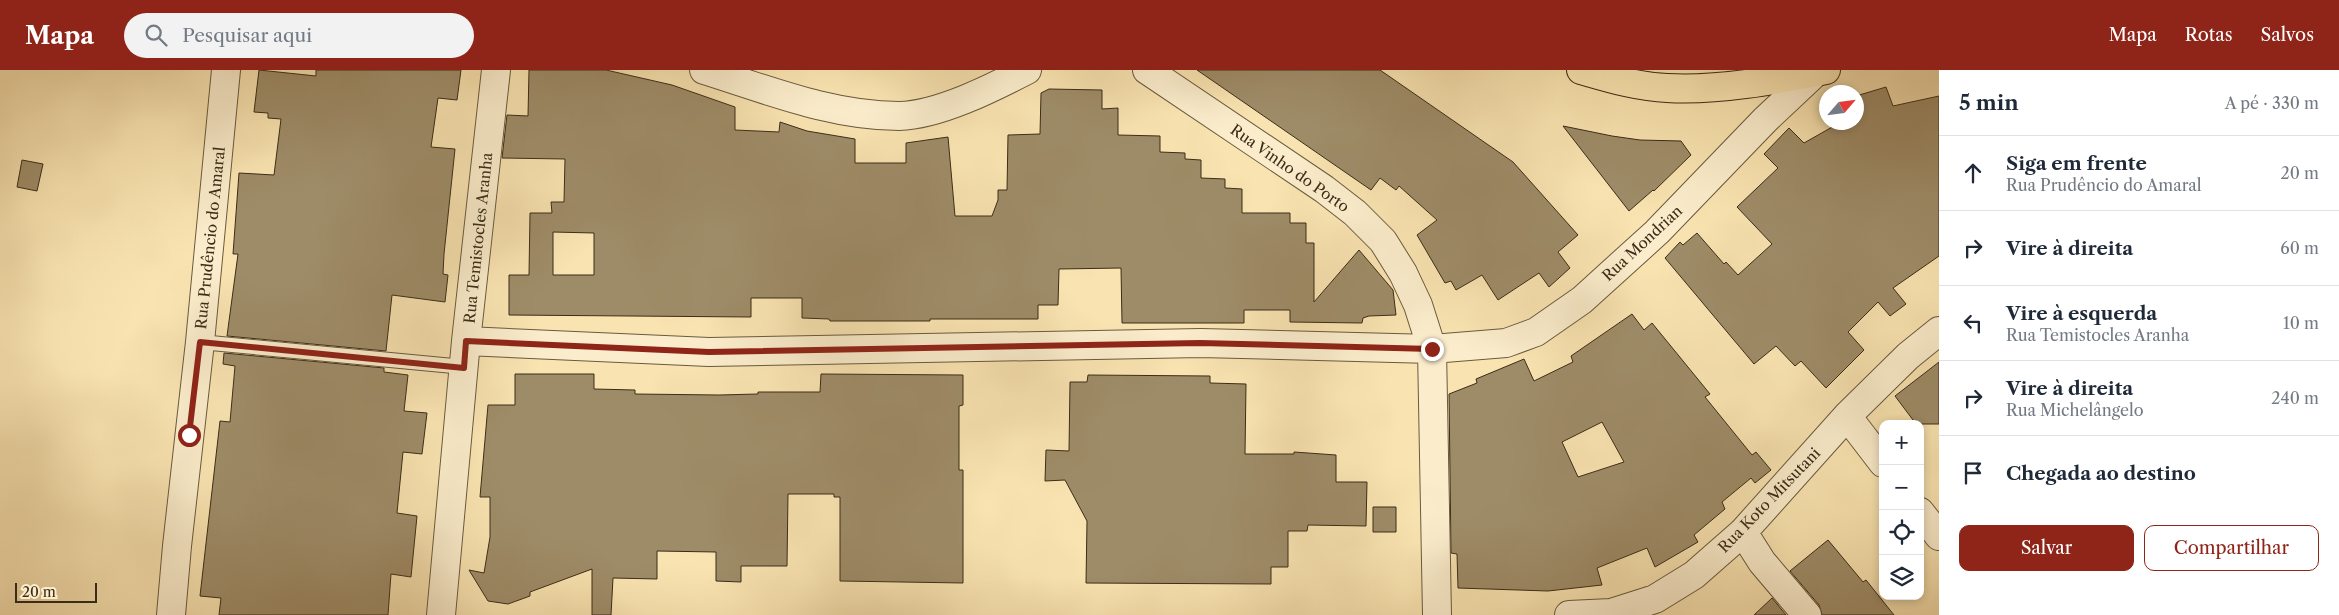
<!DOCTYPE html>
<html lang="pt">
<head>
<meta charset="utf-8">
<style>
  body { margin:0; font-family:"Libre Caslon Text",serif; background:#f2f2f3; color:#1f2937 }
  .controls { position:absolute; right:15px; bottom:15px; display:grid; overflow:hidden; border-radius:10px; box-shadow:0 2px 8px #0003 }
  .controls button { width:45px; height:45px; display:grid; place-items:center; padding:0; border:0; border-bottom:1px solid #e0e1e3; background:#fff; color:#1f2937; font:25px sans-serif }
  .compass { position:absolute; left:1819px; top:15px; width:45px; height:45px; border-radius:50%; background:#fff; box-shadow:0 2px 8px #0003; rotate:62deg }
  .scale { position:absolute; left:15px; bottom:12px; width:82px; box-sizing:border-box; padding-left:5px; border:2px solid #3b2c18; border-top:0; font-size:14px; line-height:18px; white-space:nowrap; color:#3b2c18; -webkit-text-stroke:4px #fbedcc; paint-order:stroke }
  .stop { position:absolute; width:15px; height:15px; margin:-11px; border:4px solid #8f2418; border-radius:50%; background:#fff }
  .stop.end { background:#8f2418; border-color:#fff; box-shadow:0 1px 5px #0008 }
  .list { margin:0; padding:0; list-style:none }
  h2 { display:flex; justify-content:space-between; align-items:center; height:65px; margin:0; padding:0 20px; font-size:21px }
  h2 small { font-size:16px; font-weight:400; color:#747a83 }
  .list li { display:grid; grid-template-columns:32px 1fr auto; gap:15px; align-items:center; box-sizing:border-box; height:75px; padding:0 20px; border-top:1px solid #e0e1e3 }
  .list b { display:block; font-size:19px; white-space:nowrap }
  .list p { margin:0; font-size:16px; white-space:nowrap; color:#747a83 }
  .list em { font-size:16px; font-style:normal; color:#747a83 }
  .actions { display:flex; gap:10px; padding:15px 20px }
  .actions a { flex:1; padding:11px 0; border:1px solid #8f2418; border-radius:10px; text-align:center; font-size:18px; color:#8f2418 }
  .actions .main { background:#8f2418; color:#fff }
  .icon { flex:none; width:28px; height:28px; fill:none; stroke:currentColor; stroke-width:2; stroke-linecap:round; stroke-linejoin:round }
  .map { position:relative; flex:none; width:1939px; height:545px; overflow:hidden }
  header { display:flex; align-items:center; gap:30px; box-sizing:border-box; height:70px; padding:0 25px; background:#8f2418; color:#fff }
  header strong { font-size:24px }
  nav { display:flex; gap:28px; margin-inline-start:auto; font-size:18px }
  .search { width:350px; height:45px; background:#f2f2f3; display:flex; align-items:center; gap:12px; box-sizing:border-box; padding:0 18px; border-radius:28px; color:#747a83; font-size:19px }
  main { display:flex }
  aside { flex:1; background:#fff }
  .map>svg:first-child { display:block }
</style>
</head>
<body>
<header>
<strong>Mapa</strong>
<div class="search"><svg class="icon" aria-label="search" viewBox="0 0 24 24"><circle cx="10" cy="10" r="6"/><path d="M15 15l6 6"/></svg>Pesquisar aqui</div>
<nav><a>Mapa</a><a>Rotas</a><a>Salvos</a></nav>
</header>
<main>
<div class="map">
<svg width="1939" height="545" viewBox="0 0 1939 545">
  <rect width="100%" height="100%" fill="#f9e4b1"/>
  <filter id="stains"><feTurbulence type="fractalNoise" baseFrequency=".004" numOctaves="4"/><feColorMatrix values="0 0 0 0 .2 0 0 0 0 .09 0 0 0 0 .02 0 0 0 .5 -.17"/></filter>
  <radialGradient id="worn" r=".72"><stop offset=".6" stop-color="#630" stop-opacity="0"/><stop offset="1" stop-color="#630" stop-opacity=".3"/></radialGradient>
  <!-- building -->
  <path fill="#9e8c68" stroke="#3b2c18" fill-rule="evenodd" d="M259,0l57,6v-6h145l-4,30 -19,-2 -7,49 24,2 -11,105 -1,20 5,1 -3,27 -53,-7 -6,56 -159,-15 11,-82h-5l6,-81 35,2 7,-56 -13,-1v-5l-14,-1z
    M529,0h77l66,15 63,22v23l44,2 1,-10 27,9 48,8v24h51v-20l42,-6 7,79h37l6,-16v-10h9l1,-55 32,-1 1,-41 8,-4 53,1v19l16,-1v27l42,1v16l25,1v6l16,1v18l24,1v9l17,1v24h48v10h16v20h8v59l45,-52 34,40 3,25 -27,1 -6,2 -1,5 -72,-1v-12h-46v13h-122l-1,-55 -62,1 -1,36h-20v14h-108v2h-100l-1,-2 -27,-1v-20h-51v19l-242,-2v-40h20l1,-62h22l-1,-11h13l1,-43 -63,-1 5,-43 21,1zM553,162l41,1v42h-41z
    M1197,0h183l133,92 65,73 -20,17 12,16 -21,19 -10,-14 -41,27 -16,-25 -26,15 -5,-9 -6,2 -28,-48 20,-15 -38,-34 -3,4 -16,-12 -9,12z
    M1886,17l7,19 46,-10v160l-46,32 13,16 -16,12 -12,-14 -30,30 16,18 -38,38 -25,-27 -6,5 -19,-20 -22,18 -89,-106 15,-16 3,3 14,-12 27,31 2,-2 12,13 34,-31 -35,-37 41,-39 -14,-14 25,-26 15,15 37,-21h15v-26z
    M1563,56l49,10 28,4 41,1 10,14 -37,36 -1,-1 -24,21z
    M22,90l21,4 -6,27 -20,-4z
    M1632,244l12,16 8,-7 58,71 -5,3 47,58 4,-3 15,18 -16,13 -4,-5 -29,24 3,7 -31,26 4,7 -43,25 -8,-19 -50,20 5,17 -54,6 -90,-3 -1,-34 -6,-1 -2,-159 28,-11 -1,-4 48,-20 10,22 39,-19 -2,-6zM1602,352l22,40 -46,15 -16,-35z
    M224,283l160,15v4l24,3 -4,36 23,2 -5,41 -19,-2 -6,61 20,3 -6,61 -20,-3 -3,41h-169l2,-17 -21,-2 20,-175 10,1 5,-56 -12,-2z
    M1939,292v62h-23l-21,-28z
    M515,304h79v15l41,1v4l84,1 39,-1v-2h62l1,-18 142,1v30l-4,1v64h4v113l-123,-2v-84h-6v-3h-46l-1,72h-46v16l-25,-1v-29l-59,-1v28l-44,-1 -2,37h-19v-46l-62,23v4l-22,8 -20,-3 -19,-31 15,3 6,-36v-40h-10l8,-92h27z
    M1088,305l122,1v7l36,1 -1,70h49v-2l42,3v27h31l-1,44 -58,-1 -1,6h-19v36h-17v17l-185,-1 1,-62 -22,-41 -20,1 1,-31 23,1 1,-69h17z
    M1373,437h23v25h-23z
    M1828,470l35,42 3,-2 28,35h-72l-3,-10 -29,-34z
    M1772,528l14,17h-32z"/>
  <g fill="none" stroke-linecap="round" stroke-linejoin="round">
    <!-- lane casing -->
    <g stroke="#6a5a3e" stroke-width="16">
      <path id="lane" d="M200,272l264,25"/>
    </g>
    <!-- street casing -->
    <g stroke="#6a5a3e" stroke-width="30">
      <path id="street" d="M704,0c64,20 128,46 195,46 40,-1 93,-28 128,-46
        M1147,0l177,119 31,24 28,28 20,32 15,32 14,44 5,266
        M466,271l243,11 492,-9 231,6 74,-6 30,-11 46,-32 75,-68 108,-112 51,-48
        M1847,346l36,47
        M1920,442l19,24
        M1743,462l19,30 45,53
        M171,545l6,-69 23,-204 26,-272
        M441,545l25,-274 30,-271
        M1569,545l42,-2 44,-14 39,-24 49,-43 104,-116 61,-60 31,-25"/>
    </g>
    <!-- primary casing -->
    <g stroke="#3b2c18" stroke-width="30">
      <path id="primary" d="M1581,0c28,8 57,17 86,18 51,3 109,-8 159,-18"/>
    </g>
    <!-- lane -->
    <use href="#lane" stroke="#fbedcc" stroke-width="14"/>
    <!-- street -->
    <use href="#street" stroke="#fbedcc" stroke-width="28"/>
    <!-- primary -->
    <use href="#primary" stroke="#f9e4b1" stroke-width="28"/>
  </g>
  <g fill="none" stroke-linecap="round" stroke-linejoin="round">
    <!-- route -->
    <path stroke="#8f2418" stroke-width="6" d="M189,365l11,-93 264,26 2,-27 243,11 491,-9 232,6"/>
  </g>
  <g text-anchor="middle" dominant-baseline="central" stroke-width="4" stroke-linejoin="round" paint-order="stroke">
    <!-- street labels -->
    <g font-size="15" fill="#3b2c18" stroke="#fbedcc">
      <text transform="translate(1290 98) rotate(35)">Rua Vinho do Porto</text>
      <text transform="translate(210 168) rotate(-84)">Rua Prudêncio do Amaral</text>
      <text transform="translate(478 168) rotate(-84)">Rua Temistocles Aranha</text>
      <text transform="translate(1642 173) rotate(-43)">Rua Mondrian</text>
      <text transform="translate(1769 430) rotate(-46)">Rua Koto Mitsutani</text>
    </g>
  </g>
  <rect width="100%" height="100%" filter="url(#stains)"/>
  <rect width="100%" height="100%" fill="url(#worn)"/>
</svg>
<div class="controls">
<button>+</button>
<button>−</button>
<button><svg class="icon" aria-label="locate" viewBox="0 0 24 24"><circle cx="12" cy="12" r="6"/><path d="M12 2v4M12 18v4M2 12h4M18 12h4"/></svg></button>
<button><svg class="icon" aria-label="layers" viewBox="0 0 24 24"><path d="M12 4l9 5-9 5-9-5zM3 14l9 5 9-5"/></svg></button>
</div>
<svg class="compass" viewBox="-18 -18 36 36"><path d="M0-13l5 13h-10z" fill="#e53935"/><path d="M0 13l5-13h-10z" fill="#747a83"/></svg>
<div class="scale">20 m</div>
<div class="stop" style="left:189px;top:365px"></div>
<div class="stop end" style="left:1432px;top:279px"></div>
</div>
<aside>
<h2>5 min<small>A pé · 330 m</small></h2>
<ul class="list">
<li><svg class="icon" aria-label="ahead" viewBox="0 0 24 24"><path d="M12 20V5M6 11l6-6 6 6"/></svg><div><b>Siga em frente</b><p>Rua Prudêncio do Amaral</p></div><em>20 m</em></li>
<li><svg class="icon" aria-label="right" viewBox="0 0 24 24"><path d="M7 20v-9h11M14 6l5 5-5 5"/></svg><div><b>Vire à direita</b></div><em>60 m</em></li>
<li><svg class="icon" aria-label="left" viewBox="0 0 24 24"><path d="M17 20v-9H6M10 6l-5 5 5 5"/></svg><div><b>Vire à esquerda</b><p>Rua Temistocles Aranha</p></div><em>10 m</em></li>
<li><svg class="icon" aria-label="right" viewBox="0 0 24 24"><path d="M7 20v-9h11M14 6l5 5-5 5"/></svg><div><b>Vire à direita</b><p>Rua Michelângelo</p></div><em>240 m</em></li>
<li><svg class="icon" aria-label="arrive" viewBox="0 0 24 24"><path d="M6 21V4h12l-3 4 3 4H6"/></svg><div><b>Chegada ao destino</b></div></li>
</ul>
<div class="actions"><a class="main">Salvar</a><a>Compartilhar</a></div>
</aside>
</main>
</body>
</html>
